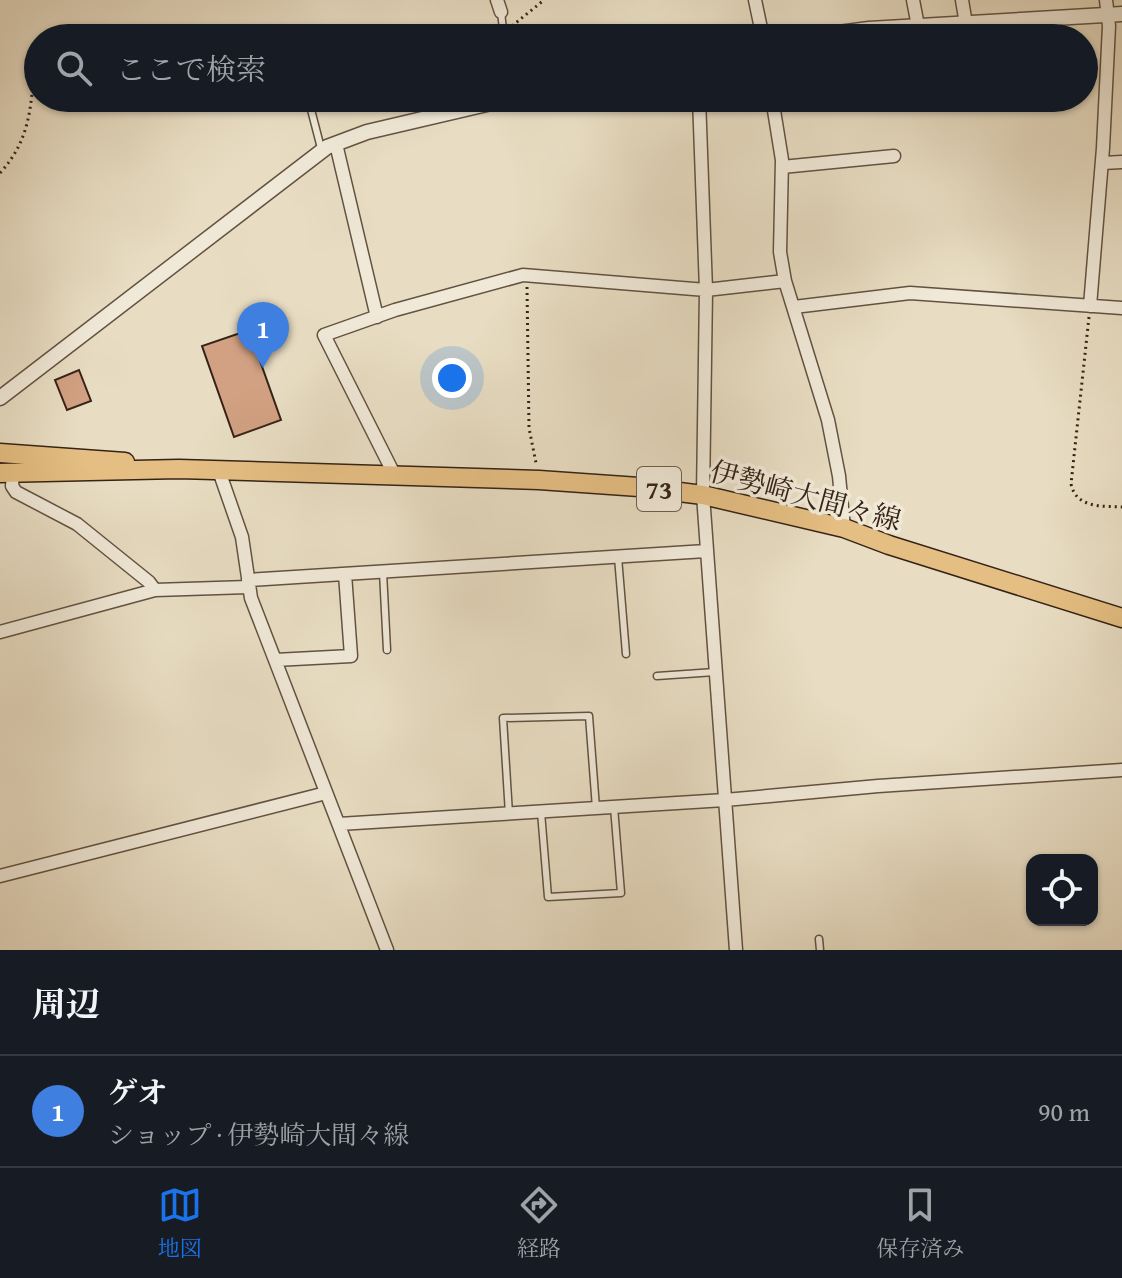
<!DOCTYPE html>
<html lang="ja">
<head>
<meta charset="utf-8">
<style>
  body { margin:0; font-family:"Gentium Book Plus","Noto Serif JP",serif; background:#20242c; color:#f1f3f6 }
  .controls { position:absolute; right:24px; bottom:24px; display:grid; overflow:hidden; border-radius:16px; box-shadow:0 2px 6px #0004 }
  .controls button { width:72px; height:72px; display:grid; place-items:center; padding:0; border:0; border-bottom:2px solid #363941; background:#171b24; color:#f1f3f6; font:40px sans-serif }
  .you { position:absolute; left:452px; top:378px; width:28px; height:28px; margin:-20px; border:6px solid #fff; border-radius:50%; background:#1a73e8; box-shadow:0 0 0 12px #1a73e833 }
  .badge { display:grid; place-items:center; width:52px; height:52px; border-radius:50%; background:#1a73e8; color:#fff; font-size:26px; font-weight:700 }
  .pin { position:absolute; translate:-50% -66px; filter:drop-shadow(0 2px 4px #0008) }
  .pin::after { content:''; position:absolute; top:42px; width:28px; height:24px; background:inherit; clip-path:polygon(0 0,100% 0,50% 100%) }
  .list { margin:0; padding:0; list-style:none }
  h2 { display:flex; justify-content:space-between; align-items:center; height:104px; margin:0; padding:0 32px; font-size:34px }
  h2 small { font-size:26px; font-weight:400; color:#9ea1a6 }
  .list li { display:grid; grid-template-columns:52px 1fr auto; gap:24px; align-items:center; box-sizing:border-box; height:112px; padding:0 32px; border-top:2px solid #363941 }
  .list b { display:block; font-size:30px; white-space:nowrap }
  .list p { margin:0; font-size:26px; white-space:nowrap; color:#9ea1a6 }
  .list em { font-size:26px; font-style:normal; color:#9ea1a6 }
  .icon { flex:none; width:44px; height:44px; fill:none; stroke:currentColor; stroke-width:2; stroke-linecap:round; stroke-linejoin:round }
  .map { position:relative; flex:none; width:1122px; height:950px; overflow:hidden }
  .search { position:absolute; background:#171b24; box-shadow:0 2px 6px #0004; left:24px; right:24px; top:24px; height:88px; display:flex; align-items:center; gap:20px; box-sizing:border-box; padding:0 28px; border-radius:44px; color:#9ea1a6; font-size:30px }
  .sheet { height:216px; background:#171b24 }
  nav { display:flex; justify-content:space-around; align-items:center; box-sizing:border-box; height:112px; border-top:2px solid #363941; background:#171b24; font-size:22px; color:#9ea1a6 }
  nav a { display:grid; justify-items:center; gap:4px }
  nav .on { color:#1a73e8 }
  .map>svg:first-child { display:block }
</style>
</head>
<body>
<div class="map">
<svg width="1122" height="950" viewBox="0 0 1122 950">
  <rect width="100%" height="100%" fill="#e8ddc3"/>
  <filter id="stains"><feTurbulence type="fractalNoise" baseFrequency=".0025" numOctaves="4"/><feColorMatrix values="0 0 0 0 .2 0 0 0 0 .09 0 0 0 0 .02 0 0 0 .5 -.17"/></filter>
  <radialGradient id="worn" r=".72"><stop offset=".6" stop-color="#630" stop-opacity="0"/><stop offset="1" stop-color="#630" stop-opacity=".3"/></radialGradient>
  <!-- building -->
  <path fill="#d2a183" stroke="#352317" stroke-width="2" d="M249,330l32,90 -47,17 -32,-91z
    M79,370l12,31 -24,9 -12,-30z"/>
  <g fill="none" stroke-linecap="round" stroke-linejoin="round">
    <!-- service casing -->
    <g stroke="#625242" stroke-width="9">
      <path id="service" d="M501,12l3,26
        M308,98l14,54
        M618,557l8,97
        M383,572l4,78
        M657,676l58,-4
        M541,812l7,85 73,-4 -7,-86
        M509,814l-6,-96 86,-2 7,92
        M819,939l1,11"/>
    </g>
    <!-- minor casing -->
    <g stroke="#625242" stroke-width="15">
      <path id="minor" d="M497,0l4,12
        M755,0l8,38
        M913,0l5,26
        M962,0l4,24
        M699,98l7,192 79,-9
        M772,98l10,62 -2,92 5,29 43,139 11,56 5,52
        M336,144l41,173
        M1102,163l20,-1
        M782,167l112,-11
        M1090,306l13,-158 6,-122 -3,-26
        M794,307l116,-14 212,15
        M219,471l23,66 9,61 136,352
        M13,474l-1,12 4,6 61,32 72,58 6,8
        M395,476l-71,-141 71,-25 128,-35 183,15 -3,205 33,455
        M248,580l458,-29
        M0,632l155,-42 93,-3
        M275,660l76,-4 -6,-82
        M339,824l386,-24 153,-14 244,-16
        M0,876l326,-83"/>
    </g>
    <!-- tertiary casing -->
    <g stroke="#625242" stroke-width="17">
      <path id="tertiary" d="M801,38l68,-9 253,-15
        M0,398l327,-251 40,-15 145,-34"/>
    </g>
    <!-- primary casing -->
    <g stroke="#352317" stroke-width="21">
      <path id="primary" d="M0,453l125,9
        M0,473l179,-4 360,11 100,7 64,8 141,33 45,17 233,73"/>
    </g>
    <!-- path -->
    <path stroke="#352317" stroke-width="3" stroke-dasharray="2 4" stroke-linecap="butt" d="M512,26l32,-26
      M68,38c31,-10 45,-18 75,0
      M378,38l39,-3 32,3
      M0,173c32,-35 31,-70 35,-115l3,-4
      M527,287l2,141 7,35
      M1089,317l-18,167c5,24 30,22 51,23"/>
    <!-- service -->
    <use href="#service" stroke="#f0e9d8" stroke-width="6"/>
    <!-- minor -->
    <use href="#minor" stroke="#f0e9d8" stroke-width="12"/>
    <!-- tertiary -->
    <use href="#tertiary" stroke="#f0e9d8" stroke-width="14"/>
    <!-- primary -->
    <use href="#primary" stroke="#e4be82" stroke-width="18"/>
  </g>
  <g text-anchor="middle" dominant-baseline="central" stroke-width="7" stroke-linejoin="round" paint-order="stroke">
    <!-- shield labels -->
    <rect fill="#f0e9d8" stroke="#6d5e51" stroke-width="2" x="637" y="467" width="44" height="44" rx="6"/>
    <g font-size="26" font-weight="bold" fill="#352317">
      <text x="659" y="489">73</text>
    </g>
    <!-- street labels -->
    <g font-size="28" fill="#352317" stroke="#f0e9d8">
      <text transform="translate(806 495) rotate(15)">伊勢崎大間々線</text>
    </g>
  </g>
  <rect width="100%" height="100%" filter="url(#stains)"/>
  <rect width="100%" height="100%" fill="url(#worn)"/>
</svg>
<div class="controls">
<button><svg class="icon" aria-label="locate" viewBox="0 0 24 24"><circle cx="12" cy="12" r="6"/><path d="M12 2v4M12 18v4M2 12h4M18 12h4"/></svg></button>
</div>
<div class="you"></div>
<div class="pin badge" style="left:263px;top:368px;background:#3f7fe0">1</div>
<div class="search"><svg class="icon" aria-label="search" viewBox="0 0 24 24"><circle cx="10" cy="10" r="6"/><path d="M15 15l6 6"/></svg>ここで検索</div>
</div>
<section class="sheet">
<h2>周辺<small></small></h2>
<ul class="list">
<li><span class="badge" style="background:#3f7fe0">1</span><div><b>ゲオ</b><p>ショップ · 伊勢崎大間々線</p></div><em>90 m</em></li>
</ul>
</section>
<nav>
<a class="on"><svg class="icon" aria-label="map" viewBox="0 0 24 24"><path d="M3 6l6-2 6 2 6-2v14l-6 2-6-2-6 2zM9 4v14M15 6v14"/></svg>地図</a>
<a><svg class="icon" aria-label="directions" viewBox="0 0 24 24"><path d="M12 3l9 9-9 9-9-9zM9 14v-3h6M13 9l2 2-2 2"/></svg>経路</a>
<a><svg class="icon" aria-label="saved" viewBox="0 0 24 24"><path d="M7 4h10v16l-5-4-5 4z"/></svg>保存済み</a>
</nav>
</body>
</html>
